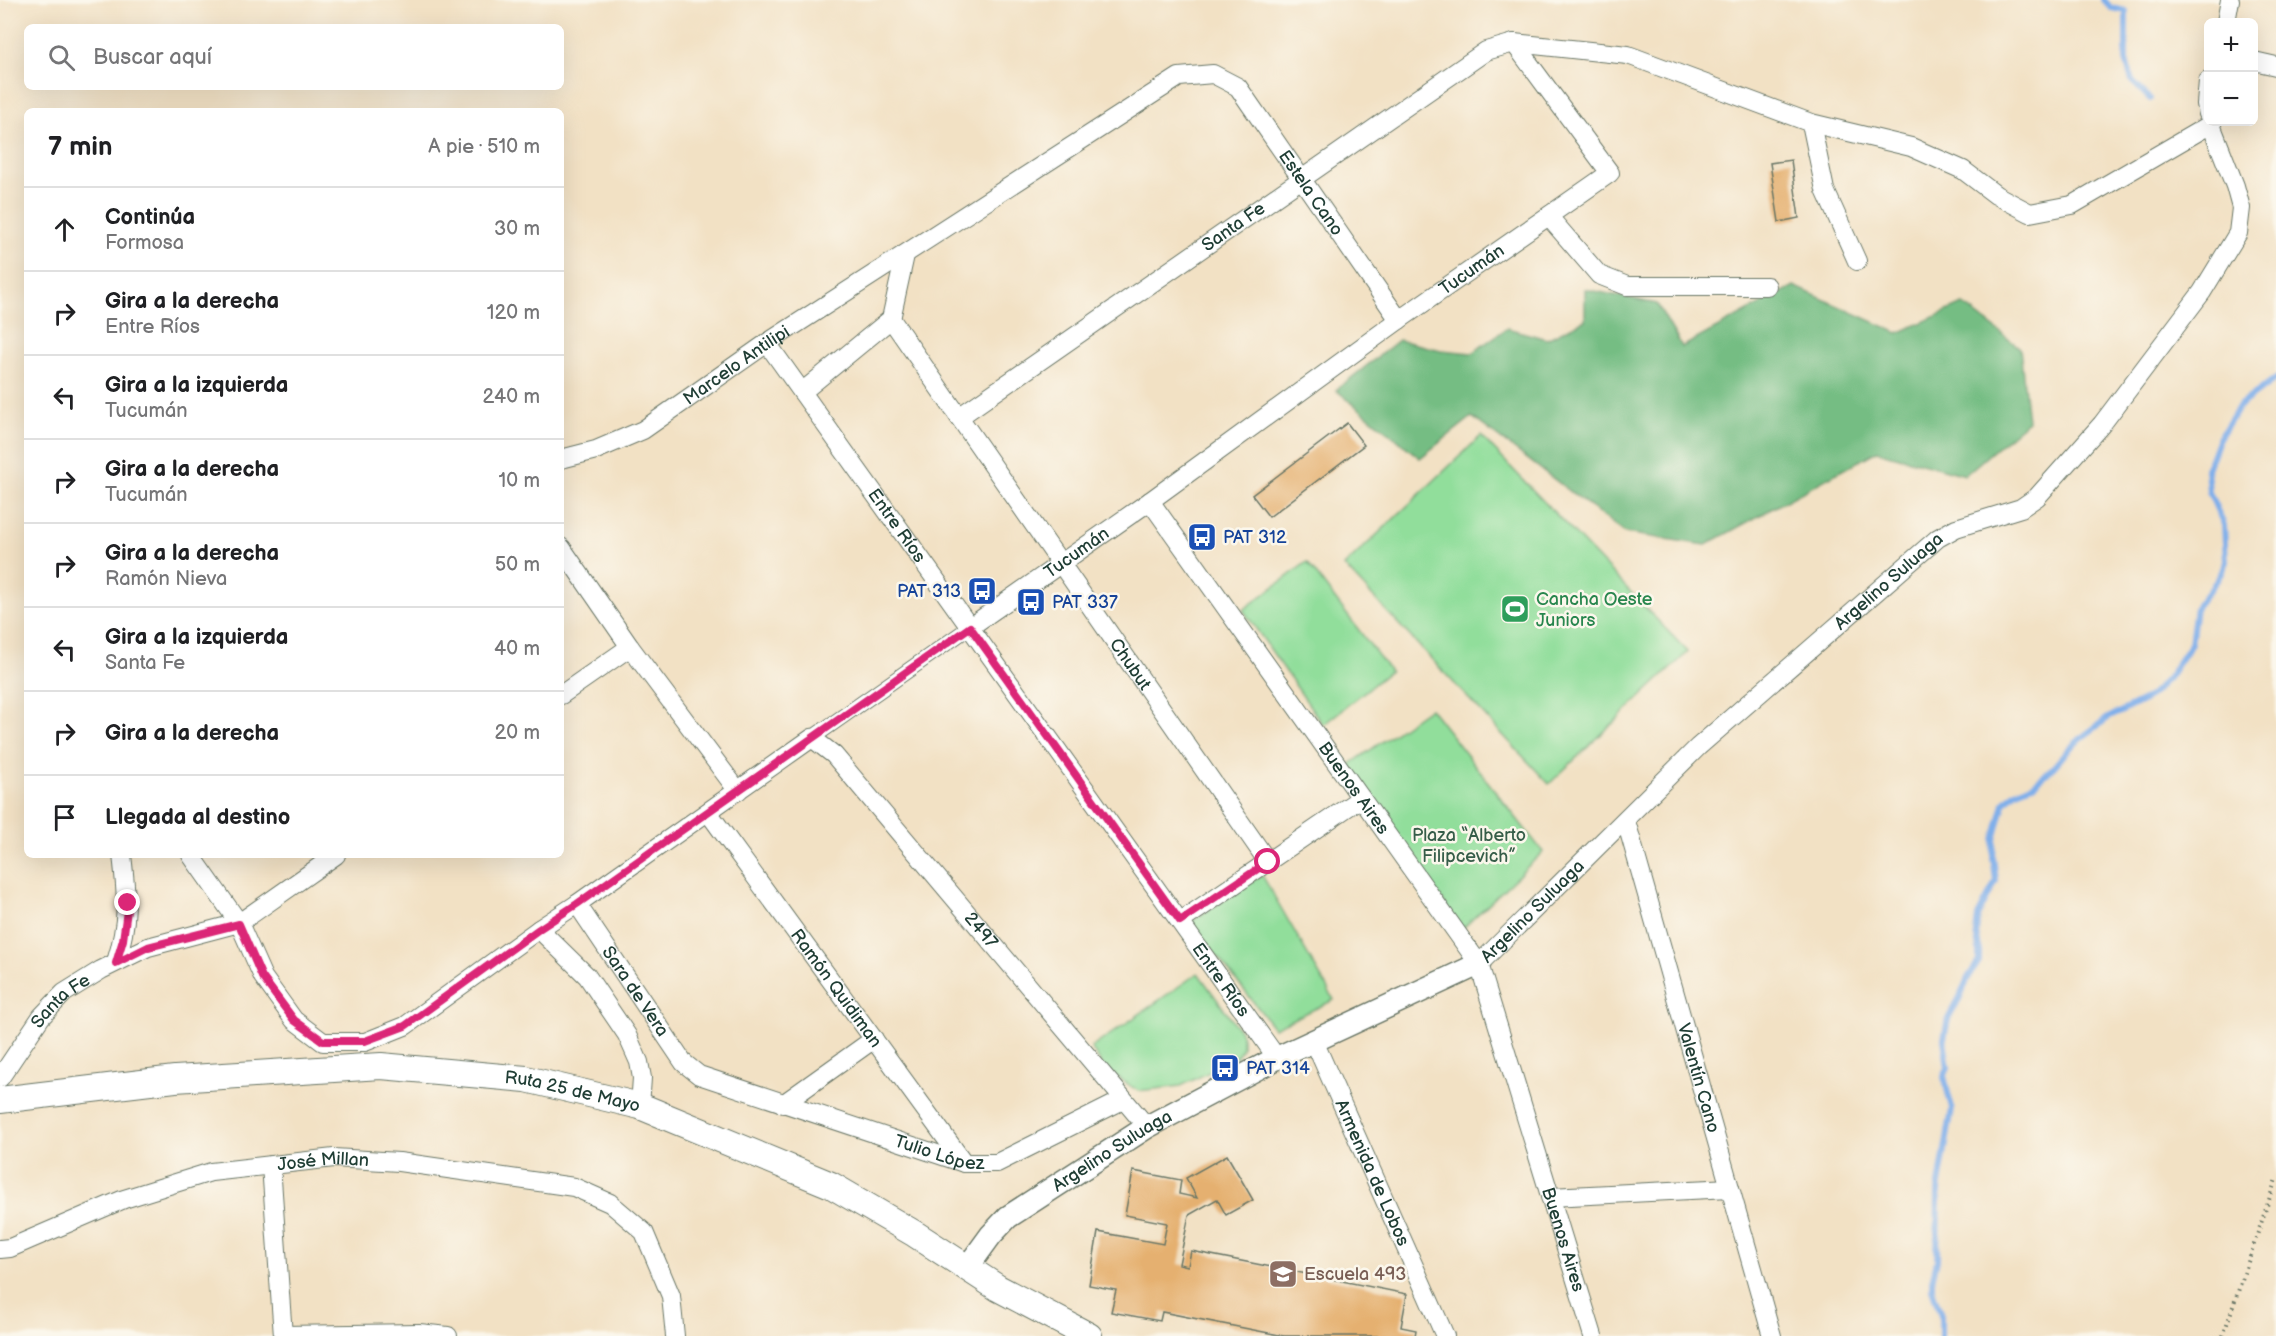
<!DOCTYPE html>
<html lang="es">
<head>
<meta charset="utf-8">
<style>
  body { margin:0; font-family:"Balsamiq Sans",sans-serif; background:#f2f2f2; color:#202124 }
  .controls { position:absolute; right:18px; top:18px; display:grid; overflow:hidden; border-radius:9px; box-shadow:0 6px 24px #0002 }
  .controls button { width:54px; height:54px; display:grid; place-items:center; padding:0; border:0; border-bottom:2px solid #e0e0e0; background:#fff; color:#202124; font:30px sans-serif }
  .stop { position:absolute; width:18px; height:18px; margin:-14px; border:4px solid #db2777; border-radius:50%; background:#fff }
  .stop.end { background:#db2777; border-color:#fff; box-shadow:0 2px 6px #0008 }
  .list { margin:0; padding:0; list-style:none }
  h2 { display:flex; justify-content:space-between; align-items:center; height:78px; margin:0; padding:0 24px; font-size:26px }
  h2 small { font-size:20px; font-weight:400; color:#757577 }
  .list li { display:grid; grid-template-columns:39px 1fr auto; gap:18px; align-items:center; box-sizing:border-box; height:84px; padding:0 24px; border-top:2px solid #e0e0e0 }
  .list b { display:block; font-size:22px; white-space:nowrap }
  .list p { margin:0; font-size:20px; white-space:nowrap; color:#757577 }
  .list em { font-size:20px; font-style:normal; color:#757577 }
  .icon { flex:none; width:33px; height:33px; fill:none; stroke:currentColor; stroke-width:2; stroke-linecap:round; stroke-linejoin:round }
  .map { position:relative; flex:none; width:2276px; height:1336px; overflow:hidden }
  .search { position:absolute; background:#fff; box-shadow:0 6px 24px #0002; left:24px; top:24px; width:540px; height:66px; display:flex; align-items:center; gap:15px; box-sizing:border-box; padding:0 21px; border-radius:9px; color:#757577; font-size:22px }
  .panel { position:absolute; background:#fff; box-shadow:0 6px 24px #0002; left:24px; top:108px; width:540px; height:750px; border-radius:9px }
  .map>svg:first-child { display:block }
</style>
</head>
<body>
<div class="map">
<svg width="2276" height="1336" viewBox="0 0 2276 1336">
  <rect width="100%" height="100%" fill="#fbf7ec"/>
  <filter id="ink" filterUnits="userSpaceOnUse"><feTurbulence type="fractalNoise" baseFrequency=".0167" numOctaves="2"/><feDisplacementMap in="SourceGraphic" scale="12" xChannelSelector="R" yChannelSelector="G"/><feConvolveMatrix kernelMatrix="1 2 1 2 8 2 1 2 1" color-interpolation-filters="sRGB"/></filter>
  <filter id="wash" filterUnits="userSpaceOnUse"><feTurbulence type="fractalNoise" baseFrequency=".008" numOctaves="4" result="noise"/><feDisplacementMap in="SourceGraphic" scale="24" xChannelSelector="R" yChannelSelector="G"/><feGaussianBlur stdDeviation="1.35" result="paint"/><feColorMatrix in="noise" values="0 0 0 0 0 0 0 0 0 0 0 0 0 0 0 0 0 1.4 0 .05"/><feComposite in="paint" operator="in"/></filter>
  <g filter="url(#wash)">
    <rect width="100%" height="100%" fill="#f2e1c4"/>
    <!-- green -->
    <path fill="#91de9b" stroke="#588e68" stroke-width="1.5" d="M1481,436l207,216 -139,132 -205,-218z
      M1307,562l83,109 -67,54 -80,-115z
      M1430,708l113,144 -81,77 -113,-164z
      M1262,875l72,125 -60,28 -84,-106z
      M1198,973l44,61v14l-8,12 -53,26 -43,5 -34,-23 -13,-20z"/>
    <!-- forest -->
    <path fill="#74bd83" stroke="#4a7d5c" stroke-width="1.5" d="M1794,286l104,47 65,-29 57,44 8,73 -63,54 -88,-24 -171,94 -81,-12 -153,-116 -52,41 -84,-68 63,-50 42,10 31,3 35,-25 40,11 38,-19v-31l72,15 25,43z"/>
    <g fill="none" stroke-linecap="round" stroke-linejoin="round">
      <!-- stream -->
      <path stroke="#7fafea" stroke-width="6" d="M2104,0l7,8 15,3v49l6,21 18,18
        M1941,1336v-21l-9,-26v-9l5,-20 1,-70 14,-81 -8,-32 4,-9 -4,-29 4,-20 11,-20 9,-21 11,-17v-13l-3,-15 2,-17 18,-35 -3,-24 1,-17 10,-37 11,-11 18,-7 18,-15 18,-21 16,-14 23,-17 40,-20 20,-20 23,-35 5,-36 22,-28 8,-17 -2,-37 -15,-33 -2,-23 11,-29 22,-35 36,-27"/>
    </g>
    <g id="blocks">
      <!-- building -->
      <path fill="#e5b070" d="M1791,160l8,58 -20,4 -9,-59z
        M1347,423l17,22 -95,72 -17,-22z
        M1227,1155l26,45 -27,15 -9,-16 -28,16 -10,49 9,2 3,-15 216,43 -6,33 15,3 -1,6h-131l-122,-24 -2,9 -49,-9 5,-22 -27,-5 9,-53 65,12 4,-21 -42,-8 8,-44 48,9 -2,14 18,4 -11,-20z"/>
    </g>
  </g>
  <g filter="url(#ink)">
    <use href="#blocks" fill-opacity="0" stroke="#697666" stroke-width="1.5"/>
    <g fill="none" stroke-linecap="round" stroke-linejoin="round">
      <!-- pedestrian casing -->
      <g stroke="#697666" stroke-width="16">
        <path id="pedestrian" d="M812,738l158,-111"/>
      </g>
      <!-- minor casing -->
      <g stroke="#697666" stroke-width="20">
        <g id="minor">
          <path d="M2226,22l4,-22"/>
          <path d="M2254,61l22,5"/>
          <path d="M2208,81l-2,23 2,10"/>
          <path d="M1811,123l14,67 32,71"/>
          <path d="M1549,217l50,58 28,11h140"/>
          <path id="s1" d="M891,319l377,543"/>
          <path id="s2" d="M767,343l510,715"/>
          <path d="M802,392l89,-73 14,-64"/>
          <path id="s3" d="M959,417l527,-366 28,-8 114,12 183,68 100,24 52,23 33,25 34,18 42,-8 139,-81"/>
          <path id="s4" d="M561,459l35,-9 47,-20 124,-87 412,-266 34,-3 25,13 161,233"/>
          <path id="s5" d="M1150,501l329,463 114,372"/>
          <path d="M561,547l69,100 108,144"/>
          <path id="s6" d="M970,627l180,-126 249,-181 211,-147 -96,-130"/>
          <path d="M561,695l69,-48"/>
          <path id="s7" d="M708,812l256,351"/>
          <path id="s8" d="M1626,821l146,515"/>
          <path id="s9" d="M191,855l48,68 24,54 31,43 29,22h42l40,-16 134,-97 38,-25 235,-166 22,17 313,372"/>
          <path id="s10" d="M577,904l107,159 15,12 265,88h33l126,-63"/>
          <path d="M1181,921l180,-123"/>
          <path d="M539,929l48,47 40,59 12,27 3,16 -2,28"/>
          <path d="M116,962c13,-41 11,-65 6,-107"/>
          <path id="s11" d="M1479,964l219,-217 240,-209 18,-10 65,-20 16,-11 65,-73 100,-132 36,-59 3,-25 -6,-22 -25,-64"/>
          <path id="s12" d="M1314,1041l131,295"/>
          <path id="s13" d="M0,1078l41,-61 23,-24 37,-23 47,-23 91,-24 97,-68"/>
          <path d="M783,1104l91,-65"/>
          <path d="M271,1165l12,171"/>
          <path d="M1550,1197l180,-9"/>
          <path id="s14" d="M0,1249l10,-1 114,-49 87,-27 123,-14 65,4 175,25 36,16 34,29 27,64 4,40"/>
          <path d="M283,1335l136,-2 29,3"/>
        </g>
      </g>
      <!-- tertiary casing -->
      <g stroke="#697666" stroke-width="25">
        <g id="tertiary">
          <path id="s15" d="M967,1268l24,-33 17,-18 139,-90 130,-69 202,-94"/>
        </g>
      </g>
      <!-- secondary casing -->
      <g stroke="#697666" stroke-width="28">
        <g id="secondary">
          <path id="s16" d="M0,1100l175,-21 206,-13 145,13 114,27 191,79 84,49 83,54 91,48"/>
        </g>
      </g>
      <!-- path -->
      <path stroke="#697666" stroke-width="4" stroke-dasharray="1.5 4.5" stroke-linecap="butt" d="M2223,1336l53,-157"/>
      <!-- pedestrian -->
      <use href="#pedestrian" stroke="#fff" stroke-width="14"/>
      <!-- minor -->
      <use href="#minor" stroke="#fff" stroke-width="18"/>
      <!-- tertiary -->
      <use href="#tertiary" stroke="#fff" stroke-width="22"/>
      <!-- secondary -->
      <use href="#secondary" stroke="#fff" stroke-width="26"/>
    </g>
  </g>
  <g fill="none" stroke-linecap="round" stroke-linejoin="round" filter="url(#ink)">
    <!-- route -->
    <path stroke="#db2777" stroke-width="8" d="M128,903l-5,37 -7,23 32,-16 91,-23 23,53 32,43 29,21h42l40,-15 134,-97 38,-25 393,-277 210,294 88,-59"/>
  </g>
  <!-- icons -->
  <defs>
    <g id="bus-square" transform="scale(1.5)"><rect x="-9" y="-9" width="18" height="18" rx="4" fill="#1a4fb4" stroke="#fbf7ec"/><path d="M-5-6H5V4H4V6H2V4H-2V6H-4V4H-5ZM-3.5-4V0h7V-4ZM-3.5 1.2v1.5H-2V1.2ZM2 1.2v1.5H3.5V1.2Z" fill="#fff"/></g>
    <g id="stadium-square" transform="scale(1.5)"><rect x="-9" y="-9" width="18" height="18" rx="4" fill="#2e9e5b" stroke="#fbf7ec"/><path d="M0-5a6.5 5 0 1 0 0 10a6.5 5 0 1 0 0-10ZM-3.5-1.8h7v3.6h-7Z" fill="#fff"/></g>
    <g id="school-square" transform="scale(1.5)"><rect x="-9" y="-9" width="18" height="18" rx="4" fill="#8d6e63" stroke="#fbf7ec"/><path d="M0-5L7-2L0 1L-7-2ZM-4 1L0 2.5L4 1V4Q0 6-4 4Z" fill="#fff"/></g>
  </defs>
  <g fill-rule="evenodd">
    <use href="#bus-square" x="1202" y="537"/>
    <use href="#bus-square" x="982" y="591"/>
    <use href="#bus-square" x="1031" y="602"/>
    <use href="#stadium-square" x="1515" y="609"/>
    <use href="#bus-square" x="1225" y="1068"/>
    <use href="#school-square" x="1283" y="1274"/>
  </g>
  <g text-anchor="middle" dominant-baseline="central" stroke-width="5" stroke-linejoin="round" paint-order="stroke">
    <!-- street labels -->
    <g font-size="18" fill="#1f3d34" stroke="#fbf7ec">
      <text stroke="none"><textPath href="#s4" startOffset="920">Estela Cano</textPath></text>
      <text stroke="none"><textPath href="#s3" startOffset="334">Santa Fe</textPath></text>
      <text stroke="none"><textPath href="#s6" startOffset="616">Tucumán</textPath></text>
      <text stroke="none"><textPath href="#s4" startOffset="201">Marcelo Antilipi</textPath></text>
      <text stroke="none"><textPath href="#s2" startOffset="224">Entre Ríos</textPath></text>
      <text stroke="none"><textPath href="#s6" startOffset="130">Tucumán</textPath></text>
      <text stroke="none"><textPath href="#s11" startOffset="561">Argelino Suluaga</textPath></text>
      <text stroke="none"><textPath href="#s1" startOffset="420">Chubut</textPath></text>
      <text stroke="none"><textPath href="#s5" startOffset="352">Buenos Aires</textPath></text>
      <text stroke="none"><textPath href="#s11" startOffset="75">Argelino Suluaga</textPath></text>
      <text stroke="none"><textPath href="#s9" startOffset="1072">2497</textPath></text>
      <text stroke="none"><textPath href="#s2" startOffset="782">Entre Ríos</textPath></text>
      <text stroke="none"><textPath href="#s7" startOffset="218">Ramón Quidiman</textPath></text>
      <text stroke="none"><textPath href="#s10" startOffset="105">Sara de Vera</textPath></text>
      <text stroke="none"><textPath href="#s13" startOffset="99">Santa Fe</textPath></text>
      <text stroke="none"><textPath href="#s8" startOffset="267">Valentín Cano</textPath></text>
      <text stroke="none"><textPath href="#s16" startOffset="576">Ruta 25 de Mayo</textPath></text>
      <text stroke="none"><textPath href="#s10" startOffset="464">Tulio López</textPath></text>
      <text stroke="none"><textPath href="#s15" startOffset="189">Argelino Suluaga</textPath></text>
      <text stroke="none"><textPath href="#s14" startOffset="338">José Millan</textPath></text>
      <text stroke="none"><textPath href="#s12" startOffset="144">Armenida de Lobos</textPath></text>
      <text stroke="none"><textPath href="#s5" startOffset="856">Buenos Aires</textPath></text>
    </g>
    <!-- transit labels -->
    <g font-size="18" fill="#164399" stroke="#fbf7ec" text-anchor="start">
      <text x="1223" y="537">PAT 312</text>
      <text x="961" y="591" text-anchor="end">PAT 313</text>
      <text x="1052" y="602">PAT 337</text>
      <text x="1246" y="1068">PAT 314</text>
    </g>
    <!-- leisure labels -->
    <g font-size="18" fill="#27864d" stroke="#fbf7ec" text-anchor="start">
      <text x="1536" y="599">Cancha Oeste<tspan x="1536" dy="21">Juniors</tspan></text>
    </g>
    <!-- park labels -->
    <g font-size="18" fill="#365d49" stroke="#fbf7ec">
      <text x="1469" y="835">Plaza “Alberto<tspan x="1469" dy="21">Filipcevich”</tspan></text>
    </g>
    <!-- education labels -->
    <g font-size="18" fill="#785e54" stroke="#fbf7ec" text-anchor="start">
      <text x="1304" y="1274">Escuela 493</text>
    </g>
  </g>
</svg>
<div class="controls">
<button>+</button>
<button>−</button>
</div>
<div class="stop" style="left:1268px;top:862px"></div>
<div class="stop end" style="left:128px;top:903px"></div>
<div class="search"><svg class="icon" aria-label="search" viewBox="0 0 24 24"><circle cx="10" cy="10" r="6"/><path d="M15 15l6 6"/></svg>Buscar aquí</div>
<section class="panel">
<h2>7 min<small>A pie · 510 m</small></h2>
<ul class="list">
<li><svg class="icon" aria-label="ahead" viewBox="0 0 24 24"><path d="M12 20V5M6 11l6-6 6 6"/></svg><div><b>Continúa</b><p>Formosa</p></div><em>30 m</em></li>
<li><svg class="icon" aria-label="right" viewBox="0 0 24 24"><path d="M7 20v-9h11M14 6l5 5-5 5"/></svg><div><b>Gira a la derecha</b><p>Entre Ríos</p></div><em>120 m</em></li>
<li><svg class="icon" aria-label="left" viewBox="0 0 24 24"><path d="M17 20v-9H6M10 6l-5 5 5 5"/></svg><div><b>Gira a la izquierda</b><p>Tucumán</p></div><em>240 m</em></li>
<li><svg class="icon" aria-label="right" viewBox="0 0 24 24"><path d="M7 20v-9h11M14 6l5 5-5 5"/></svg><div><b>Gira a la derecha</b><p>Tucumán</p></div><em>10 m</em></li>
<li><svg class="icon" aria-label="right" viewBox="0 0 24 24"><path d="M7 20v-9h11M14 6l5 5-5 5"/></svg><div><b>Gira a la derecha</b><p>Ramón Nieva</p></div><em>50 m</em></li>
<li><svg class="icon" aria-label="left" viewBox="0 0 24 24"><path d="M17 20v-9H6M10 6l-5 5 5 5"/></svg><div><b>Gira a la izquierda</b><p>Santa Fe</p></div><em>40 m</em></li>
<li><svg class="icon" aria-label="right" viewBox="0 0 24 24"><path d="M7 20v-9h11M14 6l5 5-5 5"/></svg><div><b>Gira a la derecha</b></div><em>20 m</em></li>
<li><svg class="icon" aria-label="arrive" viewBox="0 0 24 24"><path d="M6 21V4h12l-3 4 3 4H6"/></svg><div><b>Llegada al destino</b></div></li>
</ul>
</section>
</div>
</body>
</html>
